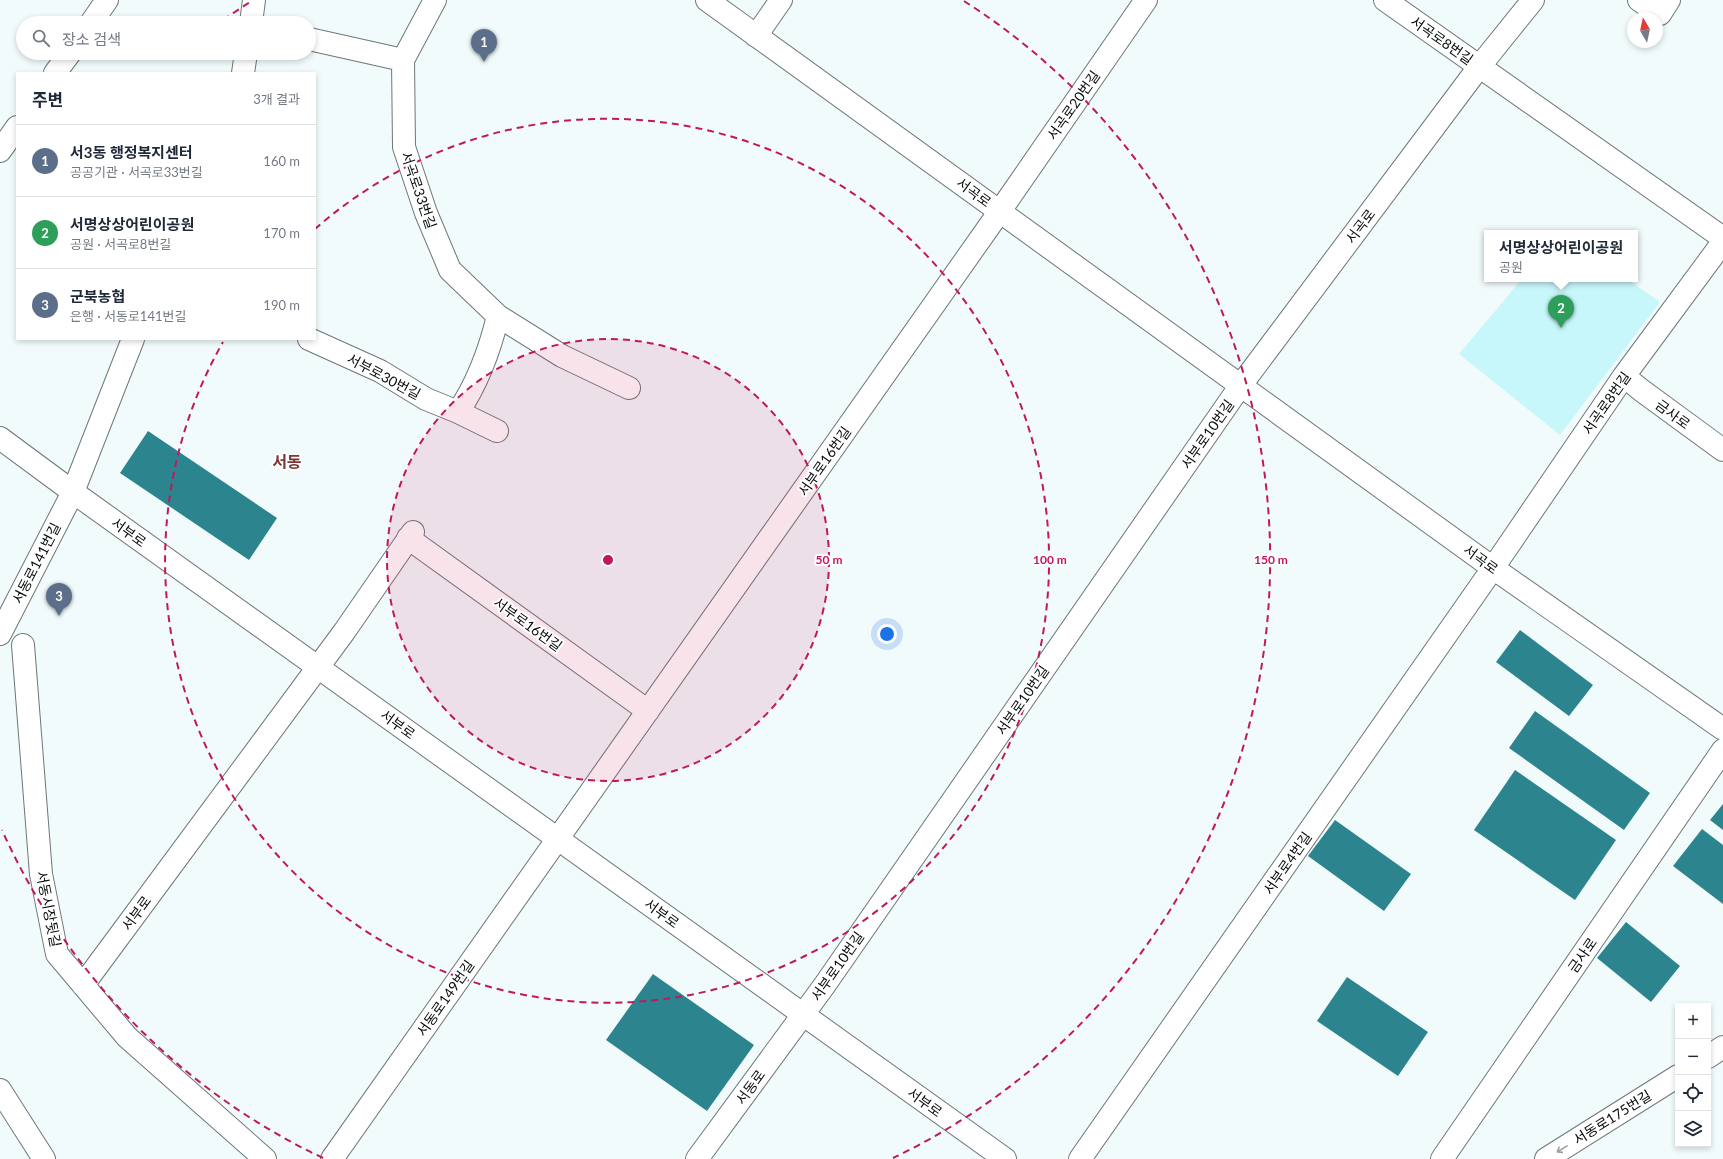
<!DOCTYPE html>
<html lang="ko">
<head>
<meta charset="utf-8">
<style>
  body { margin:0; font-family:Lato,"Noto Sans KR",sans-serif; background:#f2f2f3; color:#1f2937 }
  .controls { position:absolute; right:12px; bottom:12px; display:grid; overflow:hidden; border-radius:0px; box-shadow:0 2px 6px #0003 }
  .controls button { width:36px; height:36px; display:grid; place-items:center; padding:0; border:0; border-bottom:1px solid #e0e1e3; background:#fff; color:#1f2937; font:20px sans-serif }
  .compass { position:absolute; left:1627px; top:12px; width:36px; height:36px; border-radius:50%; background:#fff; box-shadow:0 2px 6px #0003; rotate:351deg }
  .you { position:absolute; left:887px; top:634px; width:14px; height:14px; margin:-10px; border:3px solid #fff; border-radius:50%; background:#1a73e8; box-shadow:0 0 0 6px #1a73e833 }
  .badge { display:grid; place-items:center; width:26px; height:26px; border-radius:50%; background:#db2777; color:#fff; font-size:13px; font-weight:700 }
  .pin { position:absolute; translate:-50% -33px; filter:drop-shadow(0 1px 2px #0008) }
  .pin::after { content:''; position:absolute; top:21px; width:14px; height:12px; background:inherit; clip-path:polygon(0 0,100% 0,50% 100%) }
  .popup { position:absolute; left:1484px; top:230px; width:154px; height:52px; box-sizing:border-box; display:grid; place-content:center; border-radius:0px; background:#fff; filter:drop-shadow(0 1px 3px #0005); font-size:13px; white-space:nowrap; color:#747a83 }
  .popup b { font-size:15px; color:#1f2937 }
  .popup::after { content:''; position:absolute; left:50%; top:100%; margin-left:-8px; border:8px solid transparent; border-top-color:#fff }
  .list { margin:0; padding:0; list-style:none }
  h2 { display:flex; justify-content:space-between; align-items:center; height:52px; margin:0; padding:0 16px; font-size:17px }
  h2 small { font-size:13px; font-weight:400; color:#747a83 }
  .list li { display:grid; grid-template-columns:26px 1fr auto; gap:12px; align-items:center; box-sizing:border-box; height:72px; padding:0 16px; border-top:1px solid #e0e1e3 }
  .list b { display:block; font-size:15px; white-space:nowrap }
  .list p { margin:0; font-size:13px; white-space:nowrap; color:#747a83 }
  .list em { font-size:13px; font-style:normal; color:#747a83 }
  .icon { flex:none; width:22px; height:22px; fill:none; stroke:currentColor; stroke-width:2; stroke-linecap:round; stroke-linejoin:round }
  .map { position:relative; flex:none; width:1723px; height:1159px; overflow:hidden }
  .search { position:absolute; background:#fff; box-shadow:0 2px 6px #0003; left:16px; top:16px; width:300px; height:44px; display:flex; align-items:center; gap:10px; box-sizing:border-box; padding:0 14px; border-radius:22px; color:#747a83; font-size:15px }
  .panel { position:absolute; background:#fff; box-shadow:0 2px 6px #0003; left:16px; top:72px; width:300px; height:268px; border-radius:0px }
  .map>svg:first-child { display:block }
</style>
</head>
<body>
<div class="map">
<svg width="1723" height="1159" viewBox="0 0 1723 1159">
  <rect width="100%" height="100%" fill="#f2fbfc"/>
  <!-- green -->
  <path fill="#c7f6fb" d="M1522,279h105l33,23 -100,133 -101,-81z"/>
  <!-- building -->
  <path fill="#2c858e" d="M148,431l129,87 -28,42 -129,-87z
    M1520,630l73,55 -24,31 -73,-54z
    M1535,711l115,82 -26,37 -115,-82z
    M1515,770l101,70 -41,60 -101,-70z
    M1723,804v26l-13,-10z
    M1335,820l76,54 -27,37 -76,-55z
    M1702,829l21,16v59l-50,-38z
    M1626,922l54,44 -29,36 -54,-44z
    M653,974l101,71 -47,66 -101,-71z
    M1347,977l81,55 -30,44 -81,-55z"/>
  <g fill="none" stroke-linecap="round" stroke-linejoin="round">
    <!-- street casing -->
    <g stroke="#6e7677" stroke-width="24">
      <path id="street" d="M435,0l-32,60 1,87 22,66 24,57 48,46 64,40 67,32
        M1385,0l338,238
        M1639,0l21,14 9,-14
        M251,23l3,-23
        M756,36l25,-36
        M309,39l94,21
        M243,73l3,-20
        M309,339l71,32 46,28 32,13 39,19
        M1624,376l17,14 82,60
        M458,412c19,-28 32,-63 40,-96
        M408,538l240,173
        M0,634l73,-142 60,-153
        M23,645l18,229 16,80 70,83 138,122
        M83,985l261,-353 69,-100
        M0,1090l44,69
        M332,1159l668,-948 146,-211
        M697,1159l127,-173 417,-601 238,-318 54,-67
        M1080,1159l413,-591 131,-192 99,-134"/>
    </g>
    <!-- secondary casing -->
    <g stroke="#6e7677" stroke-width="24">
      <path id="secondary" d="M707,0l786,568 230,161
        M91,23l16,-23
        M55,73l15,-20
        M0,151l17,-24
        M0,438l73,54 932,667
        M1708,1057l15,-10
        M1442,1159l281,-409
        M1546,1159l132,-83"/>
    </g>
    <!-- street -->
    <use href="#street" stroke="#fff" stroke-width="22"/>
    <!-- secondary -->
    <use href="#secondary" stroke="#fff" stroke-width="22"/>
  </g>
  <!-- one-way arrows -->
  <defs><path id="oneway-shaft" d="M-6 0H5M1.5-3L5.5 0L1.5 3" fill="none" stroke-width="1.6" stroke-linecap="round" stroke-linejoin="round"/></defs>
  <use stroke="#9d9e9e" href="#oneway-shaft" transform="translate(1562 1149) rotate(148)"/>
  <!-- distance rings -->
  <circle cx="608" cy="560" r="221" fill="#c2185b" fill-opacity=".12"/>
  <g fill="none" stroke="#c2185b" stroke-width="2" stroke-dasharray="7 5">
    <circle cx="608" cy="560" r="221"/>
    <path d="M315 229A442 442 0 1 1 223 342"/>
    <path d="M323 1158A663 663 0 0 1 2 830M223 20A663 663 0 0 1 252 1M964 1A663 663 0 0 1 893 1158"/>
  </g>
  <g text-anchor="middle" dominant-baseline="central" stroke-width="4" stroke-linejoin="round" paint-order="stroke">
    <!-- street labels -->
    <g font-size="14" fill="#090c0c" stroke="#fff">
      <text transform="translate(1442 40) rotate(35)">서곡로8번길</text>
      <text transform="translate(1073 105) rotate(-55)">서곡로20번길</text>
      <text transform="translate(419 190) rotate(71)">서곡로33번길</text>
      <text transform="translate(974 192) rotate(36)">서곡로</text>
      <text transform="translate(1360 226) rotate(-53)">서곡로</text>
      <text transform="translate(384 376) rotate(28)">서부로30번길</text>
      <text transform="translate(1606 403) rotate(-55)">서곡로8번길</text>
      <text transform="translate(1673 414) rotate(36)">금사로</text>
      <text transform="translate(1207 434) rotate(-55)">서부로10번길</text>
      <text transform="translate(824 461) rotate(-55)">서부로16번길</text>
      <text transform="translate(129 532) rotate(36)">서부로</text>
      <text transform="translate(1481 559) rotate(36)">서곡로</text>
      <text transform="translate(36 563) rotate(-63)">서동로141번길</text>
      <text transform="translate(528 624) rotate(36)">서부로16번길</text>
      <text transform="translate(1022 700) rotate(-55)">서부로10번길</text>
      <text transform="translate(398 724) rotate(36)">서부로</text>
      <text transform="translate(1287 863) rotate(-55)">서부로4번길</text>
      <text transform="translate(49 909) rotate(79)">서동시장뒷길</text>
      <text transform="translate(136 913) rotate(-54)">서부로</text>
      <text transform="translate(662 913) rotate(36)">서부로</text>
      <text transform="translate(1582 955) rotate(-55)">금사로</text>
      <text transform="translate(837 966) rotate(-55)">서부로10번길</text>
      <text transform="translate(445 998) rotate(-55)">서동로149번길</text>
      <text transform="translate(750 1087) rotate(-54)">서동로</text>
      <text transform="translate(925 1102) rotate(36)">서부로</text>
      <text transform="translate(1612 1117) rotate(-32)">서동로175번길</text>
    </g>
    <!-- quarter labels -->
    <g font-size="16" font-weight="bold" fill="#7d3633" stroke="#fff">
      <text x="287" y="461">서동</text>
    </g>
  </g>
  <circle cx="608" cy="560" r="6" fill="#c2185b" stroke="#fff" stroke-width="2"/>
  <g font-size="12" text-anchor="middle" font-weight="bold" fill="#c2185b" stroke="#fff" stroke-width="4" stroke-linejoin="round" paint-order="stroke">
    <text x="829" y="564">50 m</text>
    <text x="1050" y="564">100 m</text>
    <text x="1271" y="564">150 m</text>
  </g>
</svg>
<div class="controls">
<button>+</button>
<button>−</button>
<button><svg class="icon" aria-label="locate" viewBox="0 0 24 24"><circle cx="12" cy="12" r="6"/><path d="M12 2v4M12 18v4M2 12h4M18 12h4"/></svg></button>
<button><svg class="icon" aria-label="layers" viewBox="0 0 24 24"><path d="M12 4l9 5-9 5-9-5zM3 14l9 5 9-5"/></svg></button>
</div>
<svg class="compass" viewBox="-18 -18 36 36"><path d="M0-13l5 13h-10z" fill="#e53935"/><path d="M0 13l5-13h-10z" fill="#747a83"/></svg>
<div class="you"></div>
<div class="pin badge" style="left:484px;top:62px;background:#5c6f8a">1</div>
<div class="pin badge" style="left:1561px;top:328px;background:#2e9e5b">2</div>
<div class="popup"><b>서명상상어린이공원</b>공원</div>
<div class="pin badge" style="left:59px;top:616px;background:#5c6f8a">3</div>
<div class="search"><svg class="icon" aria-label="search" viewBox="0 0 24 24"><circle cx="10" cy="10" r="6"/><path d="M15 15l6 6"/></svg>장소 검색</div>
<section class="panel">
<h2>주변<small>3개 결과</small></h2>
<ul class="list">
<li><span class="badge" style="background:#5c6f8a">1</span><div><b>서3동 행정복지센터</b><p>공공기관 · 서곡로33번길</p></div><em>160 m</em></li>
<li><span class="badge" style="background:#2e9e5b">2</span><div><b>서명상상어린이공원</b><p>공원 · 서곡로8번길</p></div><em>170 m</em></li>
<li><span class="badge" style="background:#5c6f8a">3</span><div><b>군북농협</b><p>은행 · 서동로141번길</p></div><em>190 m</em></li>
</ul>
</section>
</div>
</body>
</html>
